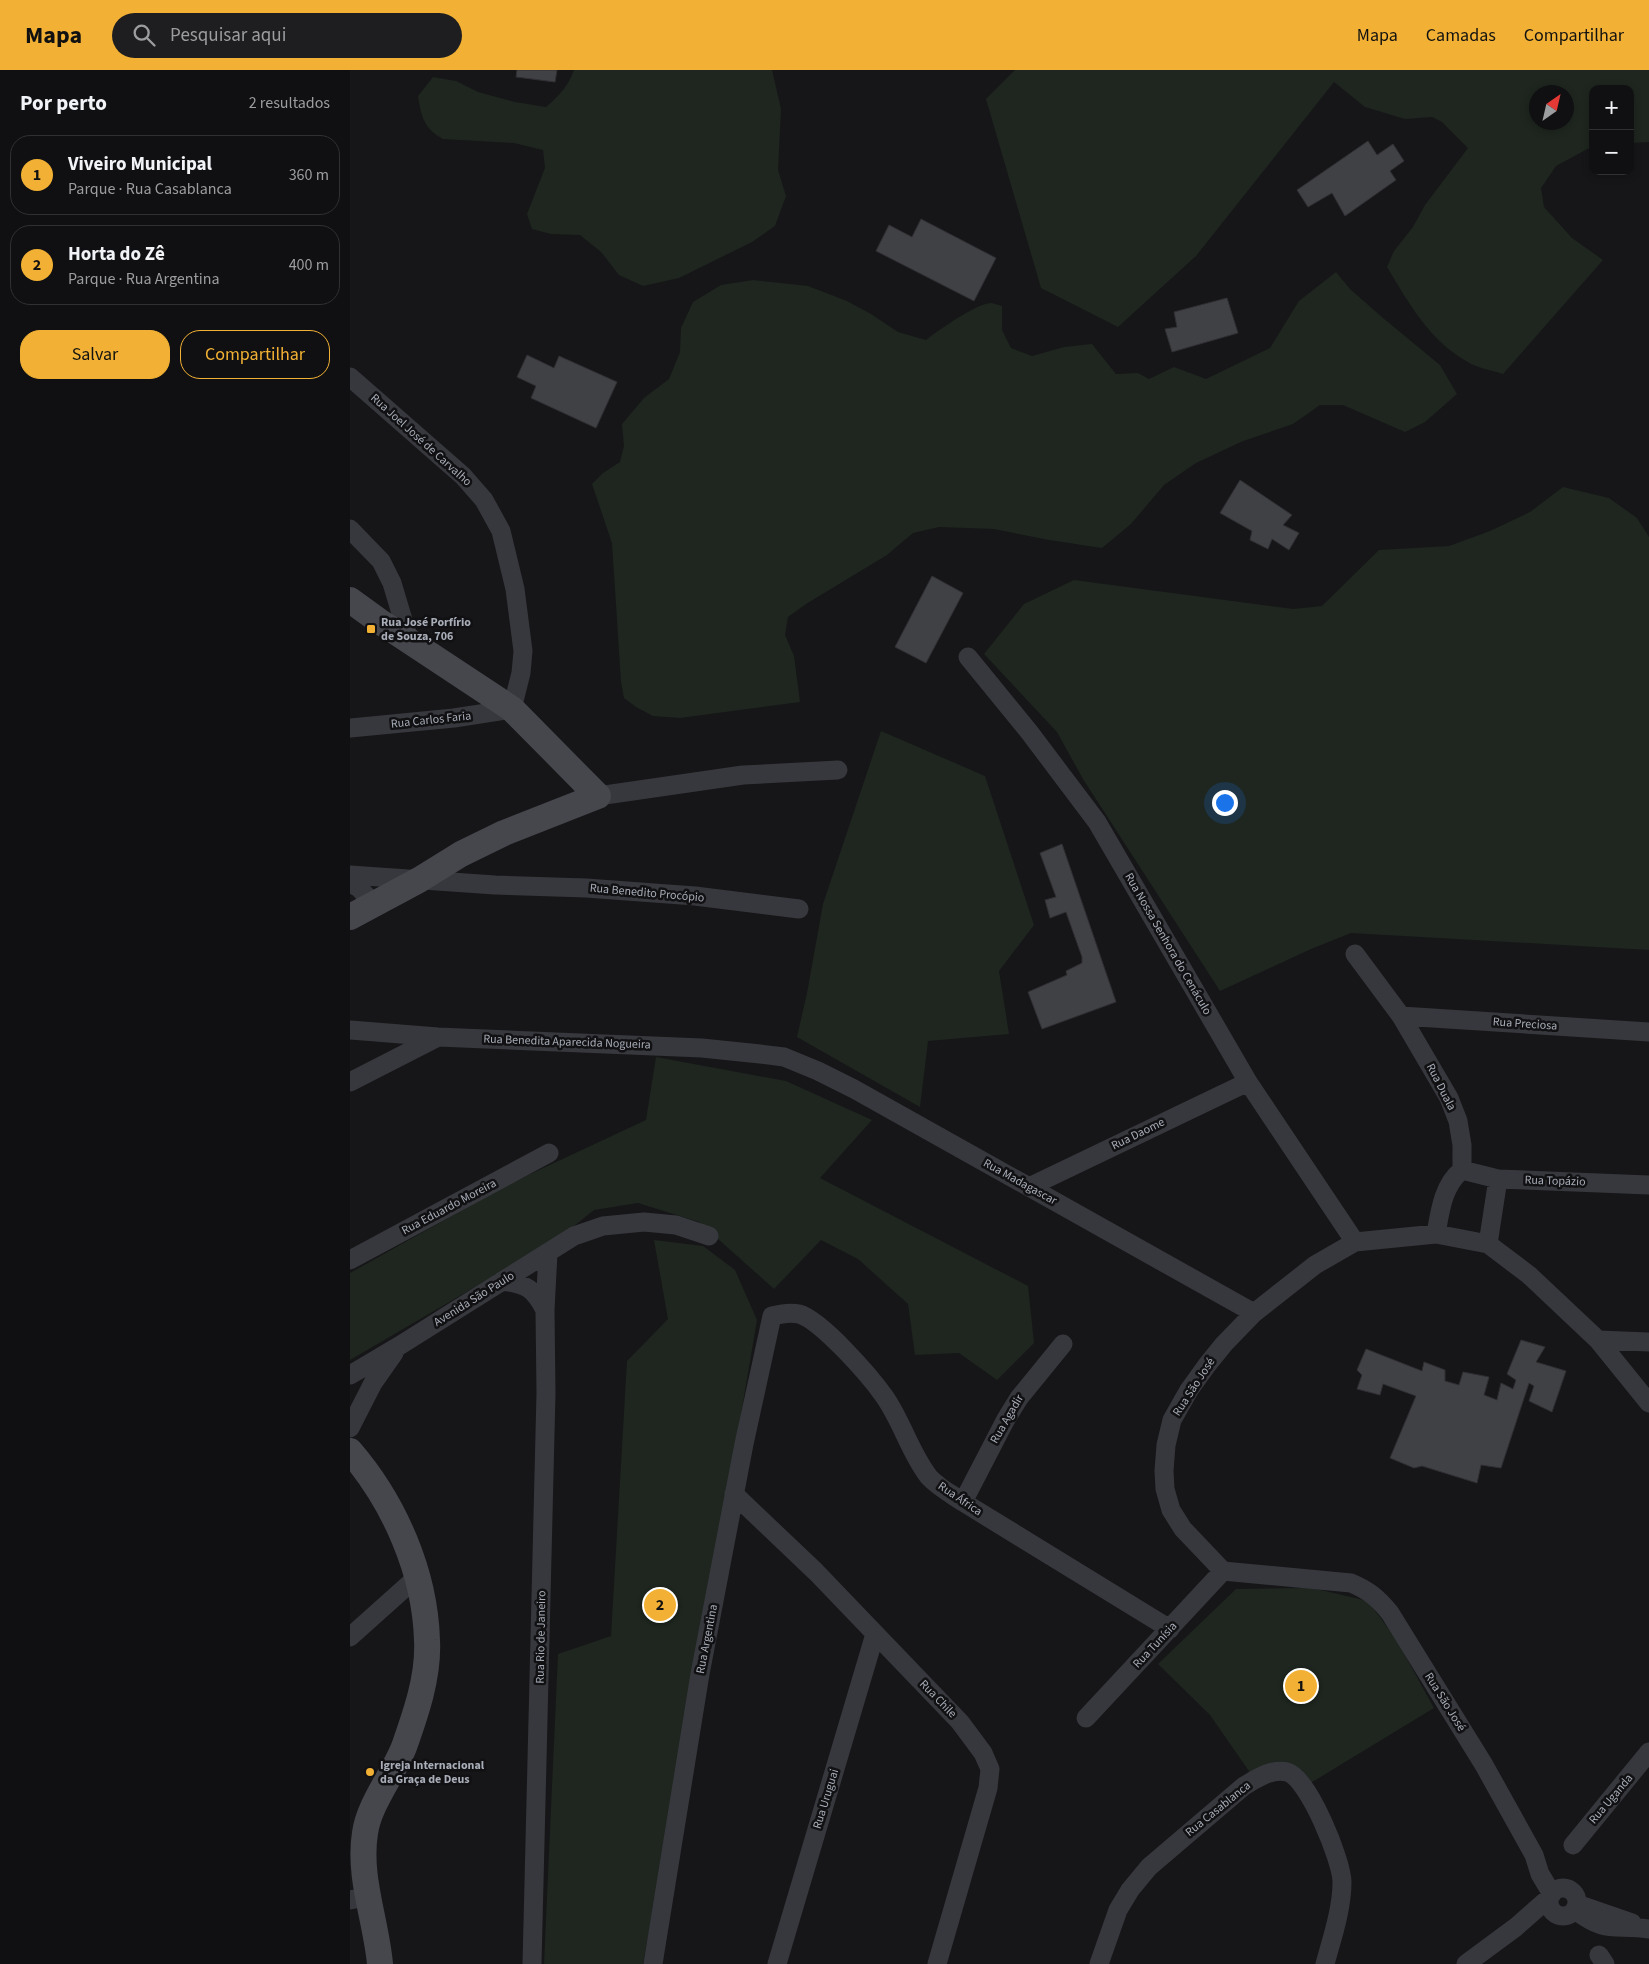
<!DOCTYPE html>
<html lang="pt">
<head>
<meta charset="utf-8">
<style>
  body { margin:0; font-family:"Source Sans 3",sans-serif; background:#1e1e20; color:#f1f3f6 }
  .controls { position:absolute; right:15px; top:15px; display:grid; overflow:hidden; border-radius:10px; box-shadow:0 2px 8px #0003 }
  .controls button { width:45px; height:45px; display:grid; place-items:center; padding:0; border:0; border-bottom:1px solid #303032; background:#101012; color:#f1f3f6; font:25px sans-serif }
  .compass { position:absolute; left:1179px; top:15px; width:45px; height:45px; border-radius:50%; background:#101012; box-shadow:0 2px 8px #0003; rotate:34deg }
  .you { position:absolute; left:874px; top:732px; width:18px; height:18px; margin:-12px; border:4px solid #fff; border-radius:50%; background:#1a73e8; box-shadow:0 0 0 8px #1a73e833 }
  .badge { display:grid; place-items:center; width:32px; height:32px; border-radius:50%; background:#f2b134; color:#111; font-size:16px; font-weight:700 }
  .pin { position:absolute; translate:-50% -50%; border:2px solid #fff; box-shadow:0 1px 5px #0006 }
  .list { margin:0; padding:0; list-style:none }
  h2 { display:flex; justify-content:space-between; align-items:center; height:65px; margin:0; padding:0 20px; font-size:21px }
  h2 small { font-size:16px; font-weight:400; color:#9c9d9f }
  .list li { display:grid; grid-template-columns:32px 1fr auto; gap:15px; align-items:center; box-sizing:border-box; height:80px; margin:0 10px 10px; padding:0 10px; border:1px solid #303032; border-radius:20px }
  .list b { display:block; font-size:19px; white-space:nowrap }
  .list p { margin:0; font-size:16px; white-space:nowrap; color:#9c9d9f }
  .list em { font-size:16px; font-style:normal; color:#9c9d9f }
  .actions { display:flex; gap:10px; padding:15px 20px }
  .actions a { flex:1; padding:11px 0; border:1px solid #f2b134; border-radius:20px; text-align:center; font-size:18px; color:#f2b134 }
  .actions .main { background:#f2b134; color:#111 }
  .icon { flex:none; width:28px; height:28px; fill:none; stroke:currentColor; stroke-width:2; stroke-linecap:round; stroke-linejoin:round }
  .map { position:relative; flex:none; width:1299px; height:1894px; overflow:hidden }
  header { display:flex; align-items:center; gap:30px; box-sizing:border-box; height:70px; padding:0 25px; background:#f2b134; color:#111 }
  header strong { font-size:24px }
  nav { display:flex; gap:28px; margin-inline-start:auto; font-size:18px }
  .search { width:350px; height:45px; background:#1e1e20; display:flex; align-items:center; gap:12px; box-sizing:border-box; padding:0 18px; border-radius:28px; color:#9c9d9f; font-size:19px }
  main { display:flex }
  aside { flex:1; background:#101012 }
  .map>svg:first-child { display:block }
</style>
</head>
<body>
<header>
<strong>Mapa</strong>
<div class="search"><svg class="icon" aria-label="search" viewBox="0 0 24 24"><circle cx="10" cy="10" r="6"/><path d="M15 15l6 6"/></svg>Pesquisar aqui</div>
<nav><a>Mapa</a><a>Camadas</a><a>Compartilhar</a></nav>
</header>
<main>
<aside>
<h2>Por perto<small>2 resultados</small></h2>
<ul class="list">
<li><span class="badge">1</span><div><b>Viveiro Municipal</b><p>Parque · Rua Casablanca</p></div><em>360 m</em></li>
<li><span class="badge">2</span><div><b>Horta do Zê</b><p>Parque · Rua Argentina</p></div><em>400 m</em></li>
</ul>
<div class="actions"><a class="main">Salvar</a><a>Compartilhar</a></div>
</aside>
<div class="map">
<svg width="1299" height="1894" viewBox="0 0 1299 1894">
  <rect width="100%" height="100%" fill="#161618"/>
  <!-- green -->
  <path fill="#1e261f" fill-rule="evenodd" d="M224,0h198l9,39 -3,61 8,26 -11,30 -23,16 -73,36 -36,8 -24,-11 -18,-23 -21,-17 -29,-1 -19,-5 -5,-15 18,-46 -2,-18 -29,-7 -71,-4c-19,-10 -22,-23 -25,-43l15,-19 23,4 22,11 37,10 31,5c12,-10 23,-22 28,-37z
    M665,0h634v72l-19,1v-54h-37v57l-37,20 -15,22 3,19 28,31 31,22 -100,114c-12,-4 -26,-6 -37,-13 -37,-21 -58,-59 -79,-94l7,-16 19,-24 12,-22 43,-57 -26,-26 -10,-5 -27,2 -40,-12 -31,-25 -138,174 -78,71 -77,-39 -55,-189zM1186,22h30v30h-30z
    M986,202l14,17 33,29 57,47 17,29 -32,28 -20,10 -62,-27h-23l-27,19 -50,17 -47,22 -32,22 -33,39 -29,24 -53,-8 -55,-11 -55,-2 -26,6 -26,22 -81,49 -18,13 -3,18 9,21 6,46 -120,16 -27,-2 -17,-9 -12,-9 -3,-16 -9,-139 -20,-59 11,-11 17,-11 4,-16 -2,-22 22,-26 25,-19 11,-27 1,-24 12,-26 28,-17 32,-5 55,6 39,15 24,13 27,18 28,8c13,-10 48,-35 64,-37 3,0 8,2 12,3v24l9,18 21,8 32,-9 28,-3 24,30 22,-1 11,6 25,-12 32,12 64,-31 29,-47z
    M1213,417l46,11 28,20 12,19v413l-298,-17 -40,16 -91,42 -137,-212 -26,-47 -73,-78 40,-50 50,-24 219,29 29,-3 57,-56 70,-4 41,-15 40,-19z
    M531,661l104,45 49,149 -35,46 10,63 -81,7 -8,66 -123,-70 10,-44 16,-89z
    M306,987l130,24 86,39 -52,58 208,108 6,57 -37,37 -38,-27 -44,2 -7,-51 -50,-45 -37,-19 -47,49 -75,-67 -61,-19 -44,7 -35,28 -209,122v-87l157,-88 139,-65z
    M304,1170l49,6 32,24 22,50 -43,254 -71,390h-99l14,-310 53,-18 16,-275 41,-42z
    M962,1518l56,13 28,38 38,69 -125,76 -12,-17 -16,-1 -30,8 -41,-59 -52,-51 78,-75z"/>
  <!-- building -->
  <path fill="#404145" stroke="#303034" d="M167,0h40l-2,12 -39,-5z
    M1018,71l9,14 16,-11 11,17 -14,10 6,9 -51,36 -13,-23 -24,14 -11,-17z
    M571,149l75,39 -22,43 -98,-50 13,-26 23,12z
    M877,228l11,35 -66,19 -7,-23 12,-2 -3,-15z
    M177,285l27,13 5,-12 58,26 -21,46 -65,-30 5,-12 -19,-9z
    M890,410l52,35 -9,10 16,8 -10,17 -17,-11 -4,10 -18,-9 2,-9 -32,-18z
    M582,506l31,17 -37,70 -31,-16z
    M712,774l54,158 -74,27 -14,-37 39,-17 -1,-4 16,-8v-6l-16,-45 -16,6 -5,-18 11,-3 -16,-44z
    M1171,1270l24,7 -9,15 30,9 -14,41 -23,-11 5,-15 -5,-3 -28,85 -20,-3 -4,18 -55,-17 -8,2 -24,-10 26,-62 -33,-12 -3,11 -23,-6 5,-14 -5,-5 9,-21 56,22 2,-9 21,8v11l14,4 4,-13 26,5 -5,18 13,5 4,-17 12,6 3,-9 -9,-6z"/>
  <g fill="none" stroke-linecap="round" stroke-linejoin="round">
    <!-- minor -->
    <path stroke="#37383d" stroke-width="19" d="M0,307l113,99 21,24 17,31 14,58 8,62 -2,22 -9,36 -58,9 -104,10
      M0,459l31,32 11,22 17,57
      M618,587l62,76 67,89 151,260 107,160
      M248,726l145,-21 95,-5
      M0,805l145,10 91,3 109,8 104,13
      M0,813l9,5 15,16
      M1005,884l46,62 48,82 9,23 4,24v25
      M1051,946l248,16
      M0,960l88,7 264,11 58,6 24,3 34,14 36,18 400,224
      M0,1012l88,-45
      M1112,1100l36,9 151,6
      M679,1117l219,-105
      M1086,1164c4,-23 7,-49 26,-64
      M1138,1174l10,-65
      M0,1190l199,-107
      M152,1211c25,3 32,8 43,29
      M1248,1270l51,2
      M0,1305l49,-29 175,-110 29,-10 41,-4 32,3 33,11
      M0,1358l23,-45 21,-30
      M384,1424l82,78 144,150 23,31 7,16 -2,19 -51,176
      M613,1432l43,-83 13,-21 44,-54
      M0,1567l67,-60
      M736,1648l137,-147
      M1223,1775l76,-93
      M1199 1832a14 14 0 1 1 28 0a14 14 0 1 1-28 0Z
      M1202,1824l-12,-20 -6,-19 -50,-90 -94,-152c-12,-15 -22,-23 -39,-30l-128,-12 -40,-42 -12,-19 -6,-21 -1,-18 2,-26 6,-25 17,-30 18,-25 17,-21 30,-31 61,-48 40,-23 81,-8 52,10 41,31 69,65 51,63
      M0,1830l17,-3
      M1227,1834l55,19
      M1225,1840c31,24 39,14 74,19
      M1249,1885l6,9
      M182,1894l14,-571 -1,-83 3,-57
      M303,1894l47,-290 44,-230 28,-128c8,-2 18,-4 27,-2 22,6 71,62 85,82 18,25 26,57 45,81 9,10 22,17 34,25l207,127
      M427,1894l98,-330
      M749,1894l19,-54 12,-20 19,-23 95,-81c12,-7 28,-18 43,-14 21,5 55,89 55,110 0,27 -10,56 -17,82
      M1116,1894l50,-37 34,-30"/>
    <!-- secondary -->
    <path stroke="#45474d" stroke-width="26" d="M0,530l29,21 133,88 86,87 -94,37 -43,21 -42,26 -69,37
      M0,1381c44,51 75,121 77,189 2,36 -11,73 -23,107 -11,28 -35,57 -39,86 -7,44 11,87 15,131"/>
  </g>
  <!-- markers -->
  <g fill="#f2b134" stroke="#111113" stroke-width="2">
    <rect x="16" y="554" width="10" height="10" rx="2.5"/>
    <circle cx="20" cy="1702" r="5"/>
  </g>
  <g text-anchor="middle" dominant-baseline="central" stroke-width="5" stroke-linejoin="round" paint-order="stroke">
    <!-- street labels -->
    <g font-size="12" fill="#a8adb8" stroke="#111113">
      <text transform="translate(71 370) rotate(42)">Rua Joel José de Carvalho</text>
      <text transform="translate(81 650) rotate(-6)">Rua Carlos Faria</text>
      <text transform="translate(297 823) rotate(5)">Rua Benedito Procópio</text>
      <text transform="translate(818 874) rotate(60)">Rua Nossa Senhora do Cenáculo</text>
      <text transform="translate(1175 954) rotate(4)">Rua Preciosa</text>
      <text transform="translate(217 972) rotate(2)">Rua Benedita Aparecida Nogueira</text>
      <text transform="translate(1091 1017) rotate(63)">Rua Duala</text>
      <text transform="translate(788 1064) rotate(-26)">Rua Daome</text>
      <text transform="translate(1205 1111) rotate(2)">Rua Topázio</text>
      <text transform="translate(670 1112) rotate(29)">Rua Madagascar</text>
      <text transform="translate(99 1137) rotate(-28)">Rua Eduardo Moreira</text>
      <text transform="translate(124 1229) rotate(-32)">Avenida São Paulo</text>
      <text transform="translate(844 1317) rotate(-57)">Rua São José</text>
      <text transform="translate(657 1349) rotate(-60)">Rua Agadir</text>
      <text transform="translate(610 1429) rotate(34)">Rua África</text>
      <text transform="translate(191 1567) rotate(-89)">Rua Rio de Janeiro</text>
      <text transform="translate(357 1569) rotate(-79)">Rua Argentina</text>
      <text transform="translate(805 1575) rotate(-47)">Rua Tunísia</text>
      <text transform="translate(588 1629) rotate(46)">Rua Chile</text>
      <text transform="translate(1095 1632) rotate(58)">Rua São José</text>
      <text transform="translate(476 1729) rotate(-73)">Rua Uruguai</text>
      <text transform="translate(1261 1729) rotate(-50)">Rua Uganda</text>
      <text transform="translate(868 1739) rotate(-39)">Rua Casablanca</text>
    </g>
    <!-- poi labels -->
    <g font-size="12" font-weight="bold" fill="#a8adb8" stroke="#111113" text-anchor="start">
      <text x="31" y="552">Rua José Porfírio<tspan x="31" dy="14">de Souza, 706</tspan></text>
      <text x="30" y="1695">Igreja Internacional<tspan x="30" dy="14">da Graça de Deus</tspan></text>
    </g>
  </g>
</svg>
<div class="controls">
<button>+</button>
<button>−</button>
</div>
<svg class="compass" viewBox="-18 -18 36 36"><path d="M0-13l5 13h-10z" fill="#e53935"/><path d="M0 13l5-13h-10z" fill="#9c9d9f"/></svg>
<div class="you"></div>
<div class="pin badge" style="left:951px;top:1616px">1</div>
<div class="pin badge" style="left:310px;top:1535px">2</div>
</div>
</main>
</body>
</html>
